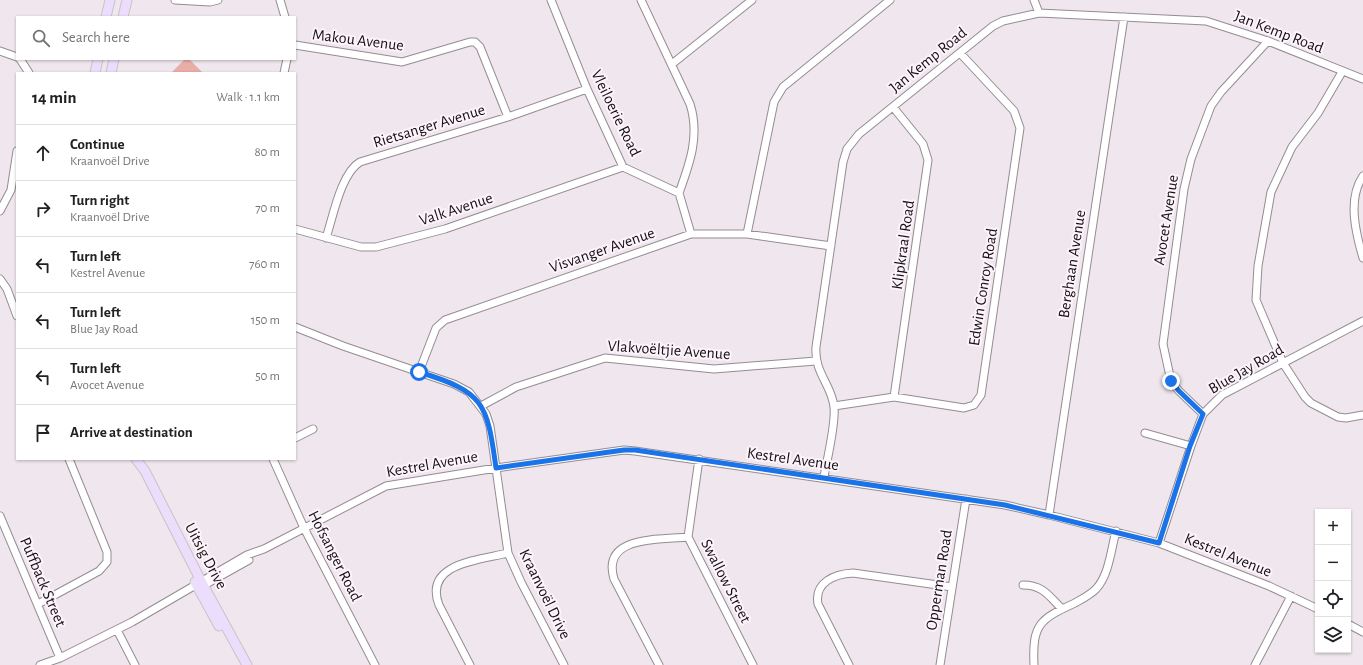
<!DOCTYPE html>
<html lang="en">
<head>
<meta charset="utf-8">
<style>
  body { margin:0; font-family:"Alegreya Sans",sans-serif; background:#f2f2f2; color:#202124 }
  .controls { position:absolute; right:12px; bottom:12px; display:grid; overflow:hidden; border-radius:0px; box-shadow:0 1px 3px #0004 }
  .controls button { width:36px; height:36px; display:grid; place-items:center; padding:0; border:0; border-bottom:1px solid #e0e0e0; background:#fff; color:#202124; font:20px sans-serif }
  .stop { position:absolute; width:12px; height:12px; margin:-9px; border:3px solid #1a73e8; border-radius:50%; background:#fff }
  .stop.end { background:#1a73e8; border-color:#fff; box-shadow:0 1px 4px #0008 }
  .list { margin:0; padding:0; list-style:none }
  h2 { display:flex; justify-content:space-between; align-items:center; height:52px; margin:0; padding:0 16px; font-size:17px }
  h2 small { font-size:13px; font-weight:400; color:#757577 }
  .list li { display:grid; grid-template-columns:26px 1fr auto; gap:12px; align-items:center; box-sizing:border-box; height:56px; padding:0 16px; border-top:1px solid #e0e0e0 }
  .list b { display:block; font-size:15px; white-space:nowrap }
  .list p { margin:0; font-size:13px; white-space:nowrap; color:#757577 }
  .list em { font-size:13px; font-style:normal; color:#757577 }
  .icon { flex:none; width:22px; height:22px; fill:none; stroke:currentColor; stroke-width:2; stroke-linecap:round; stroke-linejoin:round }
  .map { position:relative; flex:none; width:1363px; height:665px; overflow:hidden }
  .search { position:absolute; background:#fff; box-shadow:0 1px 3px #0004; left:16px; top:16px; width:280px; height:44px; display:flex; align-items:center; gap:10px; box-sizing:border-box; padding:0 14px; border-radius:0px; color:#757577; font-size:15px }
  .panel { position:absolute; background:#fff; box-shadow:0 1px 3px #0004; left:16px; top:72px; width:280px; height:388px; border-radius:0px }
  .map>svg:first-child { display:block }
</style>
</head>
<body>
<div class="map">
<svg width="1363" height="665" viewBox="0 0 1363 665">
  <rect width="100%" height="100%" fill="#efe6ee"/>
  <!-- green -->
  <path fill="#eaaea9" d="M185,59h4l14,14h-32z"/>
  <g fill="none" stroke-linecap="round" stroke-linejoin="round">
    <!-- minor casing -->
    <g stroke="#958c93" stroke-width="9">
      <path id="minor" d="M175,0l35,2 8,-2
        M280,0l5,17
        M551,0l36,89 36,78 56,26 12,41
        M641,0l49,104c10,31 0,59 -11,89
        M1034,0l5,13
        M295,45l107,17 68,-20h5l5,5 28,70
        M0,51l17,6
        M20,59l9,14
        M672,64l80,-64
        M1342,72l-24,41 -26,34 -21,45 -13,74 -2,34 27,63 22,34 6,6 27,14 8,1 17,-3
        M284,73l3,-14
        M893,107l30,37 5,16 -34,237
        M1363,176c-16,23 -7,58 0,82
        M0,211l11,-21 6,-39
        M295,229l66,18h15l69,-18 178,-62
        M747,234l27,-132 9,-15 107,-87
        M326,238c7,-21 15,-65 34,-76l148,-45 79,-28
        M0,279l7,10 10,27
        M295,327l48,19 111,38 15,8 17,22 4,12 18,127 13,29 43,83
        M419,372l17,-44 9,-8 246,-86h56l84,12
        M481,406l35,-19 89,-29 109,11 102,-8
        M834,406l60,-9 70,11 10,-3 7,-10 39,-267 -6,-17 -54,-58
        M1203,414l-24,-23 -8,-10 -8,-37 21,-155 7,-30 20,-53 10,-14 47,-51
        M1145,433l46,13
        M295,438l18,-9
        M273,459l31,69 71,137
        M699,459l-11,78 65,128
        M824,477c3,-18 12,-53 10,-70 -2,-22 -20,-34 -18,-60l27,-185 4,-13 12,-15 134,-108 10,-5 36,-8 167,8 62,20 95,38
        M1049,515l75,-498
        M0,516l60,142
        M1159,543l32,-97 12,-32 19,-19 141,-74
        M1023,585c20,0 26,11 39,24
        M199,588l50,-28
        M38,604l61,-33 8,-9v-10l-38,-93
        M1348,624l15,8
        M117,630l18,35
        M40,665l20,-7 72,-36 115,-67 17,-6 122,-63 110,-18 128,-18 11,1 370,54 44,10 110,28 110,43 49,23
        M470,665l-31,-60c-16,-42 41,-45 69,-52
        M659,665l-45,-86c-13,-44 46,-39 74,-42
        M849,665l-31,-61c-4,-22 17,-30 35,-31l99,14
        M940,665l26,-166
        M1034,665c-2,-41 6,-46 41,-62 7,-4 15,-8 21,-14 13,-14 15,-39 20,-58
        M1255,665l36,-69"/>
    </g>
    <!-- major casing -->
    <g stroke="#c6c6c6" stroke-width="11">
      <path id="major" d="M106,17l4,-17
        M123,17l4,-17
        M95,73l3,-14
        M111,73l3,-14
        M136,459l9,12 56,110 46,84
        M195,582l24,44"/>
    </g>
    <!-- minor -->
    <use href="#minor" stroke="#fff" stroke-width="7"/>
    <!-- major -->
    <use href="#major" stroke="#ebddfb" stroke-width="9"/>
  </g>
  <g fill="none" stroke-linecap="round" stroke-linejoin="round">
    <!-- route -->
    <path stroke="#1a73e8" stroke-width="5" d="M419,372c65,20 68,30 77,96l128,-18h11l370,55 154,38 31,-97 13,-32 -24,-23 -8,-10"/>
  </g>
  <g text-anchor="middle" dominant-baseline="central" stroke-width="4" stroke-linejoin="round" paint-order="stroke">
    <!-- street labels -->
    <g font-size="16" fill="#131012" stroke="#fdf3fb">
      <text transform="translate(1279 32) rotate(21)">Jan Kemp Road</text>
      <text transform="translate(358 40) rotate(7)">Makou Avenue</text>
      <text transform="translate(928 60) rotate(-39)">Jan Kemp Road</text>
      <text transform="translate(616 113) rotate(64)">Vleiloerie Road</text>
      <text transform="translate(429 126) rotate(-17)">Rietsanger Avenue</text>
      <text transform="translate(456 209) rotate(-18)">Valk Avenue</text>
      <text transform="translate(1166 220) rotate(-81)">Avocet Avenue</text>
      <text transform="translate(903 245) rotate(-82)">Klipkraal Road</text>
      <text transform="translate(602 250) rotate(-19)">Visvanger Avenue</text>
      <text transform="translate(1072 264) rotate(-81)">Berghaan Avenue</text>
      <text transform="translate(983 287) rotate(-81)">Edwin Conroy Road</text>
      <text transform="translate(669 350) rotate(4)">Vlakvoëltjie Avenue</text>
      <text transform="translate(1246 369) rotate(-30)">Blue Jay Road</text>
      <text transform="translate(793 459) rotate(8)">Kestrel Avenue</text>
      <text transform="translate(432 464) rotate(-10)">Kestrel Avenue</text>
      <text transform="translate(1228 555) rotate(22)">Kestrel Avenue</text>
      <text transform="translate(206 556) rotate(62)">Uitsig Drive</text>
      <text transform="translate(335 556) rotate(63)">Hofsanger Road</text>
      <text transform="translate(939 580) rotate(-81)">Opperman Road</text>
      <text transform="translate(726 581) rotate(63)">Swallow Street</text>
      <text transform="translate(43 582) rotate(67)">Puffback Street</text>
      <text transform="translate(545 594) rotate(64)">Kraanvoël Drive</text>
    </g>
  </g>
</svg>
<div class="controls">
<button>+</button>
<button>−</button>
<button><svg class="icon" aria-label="locate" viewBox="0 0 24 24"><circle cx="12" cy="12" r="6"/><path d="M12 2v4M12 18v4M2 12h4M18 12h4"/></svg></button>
<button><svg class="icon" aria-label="layers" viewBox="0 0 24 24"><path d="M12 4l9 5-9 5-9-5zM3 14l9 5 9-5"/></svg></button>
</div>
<div class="stop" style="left:419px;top:372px"></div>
<div class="stop end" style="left:1171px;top:381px"></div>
<div class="search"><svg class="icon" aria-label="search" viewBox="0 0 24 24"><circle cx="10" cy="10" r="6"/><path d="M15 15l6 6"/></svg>Search here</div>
<section class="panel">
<h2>14 min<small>Walk · 1.1 km</small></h2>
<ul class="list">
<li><svg class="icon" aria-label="ahead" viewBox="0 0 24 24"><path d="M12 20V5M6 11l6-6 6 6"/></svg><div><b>Continue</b><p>Kraanvoël Drive</p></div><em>80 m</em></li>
<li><svg class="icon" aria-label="right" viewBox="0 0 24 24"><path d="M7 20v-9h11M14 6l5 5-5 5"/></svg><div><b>Turn right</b><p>Kraanvoël Drive</p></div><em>70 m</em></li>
<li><svg class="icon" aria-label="left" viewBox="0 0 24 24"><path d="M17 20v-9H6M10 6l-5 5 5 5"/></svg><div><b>Turn left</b><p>Kestrel Avenue</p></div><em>760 m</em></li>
<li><svg class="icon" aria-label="left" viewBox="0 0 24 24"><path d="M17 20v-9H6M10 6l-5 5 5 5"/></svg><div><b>Turn left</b><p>Blue Jay Road</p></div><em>150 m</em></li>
<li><svg class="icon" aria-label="left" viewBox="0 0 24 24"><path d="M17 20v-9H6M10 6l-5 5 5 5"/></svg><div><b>Turn left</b><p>Avocet Avenue</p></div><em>50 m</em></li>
<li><svg class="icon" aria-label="arrive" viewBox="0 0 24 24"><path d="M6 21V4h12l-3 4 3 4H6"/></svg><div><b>Arrive at destination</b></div></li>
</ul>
</section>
</div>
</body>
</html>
